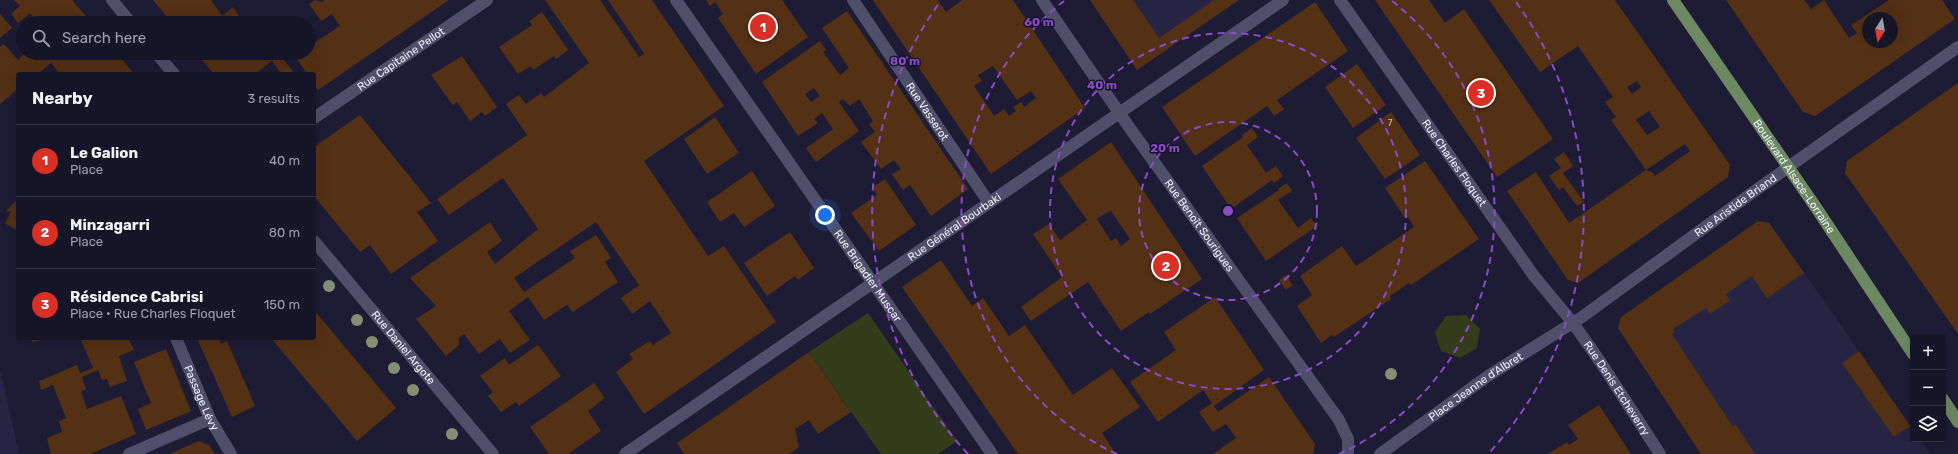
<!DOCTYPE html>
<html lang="en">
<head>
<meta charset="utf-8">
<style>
  body { margin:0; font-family:Rubik,sans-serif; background:#1f1e30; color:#f1f3f6 }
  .controls { position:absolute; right:12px; bottom:12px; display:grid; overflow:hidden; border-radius:4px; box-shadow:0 4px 16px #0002 }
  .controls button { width:36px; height:36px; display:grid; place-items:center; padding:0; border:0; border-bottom:1px solid #353445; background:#161528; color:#f1f3f6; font:20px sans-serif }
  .compass { position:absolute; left:1862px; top:12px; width:36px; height:36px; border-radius:50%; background:#161528; box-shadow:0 4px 16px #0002; rotate:191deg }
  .you { position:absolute; left:825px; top:215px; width:14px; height:14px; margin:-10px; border:3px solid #fff; border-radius:50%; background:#1a73e8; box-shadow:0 0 0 6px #1a73e833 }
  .badge { display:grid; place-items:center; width:26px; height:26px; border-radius:50%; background:#d93025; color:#fff; font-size:13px; font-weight:700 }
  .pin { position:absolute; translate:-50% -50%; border:2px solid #fff; box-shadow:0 1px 4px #0006 }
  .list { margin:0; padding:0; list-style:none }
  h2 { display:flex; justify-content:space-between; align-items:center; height:52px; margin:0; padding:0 16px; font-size:17px }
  h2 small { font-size:13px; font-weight:400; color:#9e9fa8 }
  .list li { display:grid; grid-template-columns:26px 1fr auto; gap:12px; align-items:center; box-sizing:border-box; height:72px; padding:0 16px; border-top:1px solid #353445 }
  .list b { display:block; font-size:15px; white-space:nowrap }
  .list p { margin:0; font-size:13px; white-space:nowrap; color:#9e9fa8 }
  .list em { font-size:13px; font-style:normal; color:#9e9fa8 }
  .icon { flex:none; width:22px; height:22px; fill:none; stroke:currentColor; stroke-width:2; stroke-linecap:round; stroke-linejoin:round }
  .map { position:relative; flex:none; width:1958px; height:454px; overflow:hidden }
  .search { position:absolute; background:#161528; box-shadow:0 4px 16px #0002; left:16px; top:16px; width:300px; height:44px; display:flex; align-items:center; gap:10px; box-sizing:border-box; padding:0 14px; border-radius:22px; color:#9e9fa8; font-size:15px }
  .panel { position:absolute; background:#161528; box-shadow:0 4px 16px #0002; left:16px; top:72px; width:300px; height:268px; border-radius:4px }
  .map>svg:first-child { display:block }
</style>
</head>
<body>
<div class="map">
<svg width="1958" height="454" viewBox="0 0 1958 454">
  <rect width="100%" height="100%" fill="#1e1c35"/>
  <!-- built -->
  <path fill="#272443" d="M1090,0h149l-102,70z
    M1758,221l11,2 90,128 -17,12 17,24 16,-11 38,53v10h7l10,15h-229l-83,-126 3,-11z
    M0,369l19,85h-19z"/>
  <!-- green -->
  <path fill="#333c1b" d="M868,313l89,128 -19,13h-57l-72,-102z
    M1466,315l14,14 -3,19 -17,10 -19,-7 -6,-19 11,-16z"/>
  <!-- building -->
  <path fill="#543014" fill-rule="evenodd" d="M14,0h58l20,23h-54l-8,-10 -12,10 -6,-8 1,-3 7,-6z
    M153,0h58l11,16 11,-9 6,9 -9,7h-58z
    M315,0l7,2 3,-2h124l-131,90 -4,-5v-11h-7l-12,-18 4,-3h10v-7l31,-20 -8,-12 -11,7 -12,-17z
    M545,0h55l39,57 5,-4 -36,-53h44l72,106 -80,55 64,95 16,-10 52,76 -132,92 -28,-42 17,-13 -4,-5 21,-13 3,4 18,-12 -21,-32 -18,13 -11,-16 18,-13 -43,-63 -82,56 10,14 51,-34 -5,-7 26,-16 15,23 -6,4 13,20 -45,30 -6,-7 -23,15 -16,-23 -19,14 21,29 -20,13 -10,-14 -21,15 -15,-20 -5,4v7l-13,11 -30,-37 20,-13 -26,-28 80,-56 12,19 -15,11 8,12 43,-35 -35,-51 -54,37 -12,-16 90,-64 -21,-31 13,-9 7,9 15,-11 3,4 45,-34z
    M706,0h76l26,37 -52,37 -38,-56 5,-4 -8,-12 -5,4z
    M873,0h65l8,12 16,-12h51l72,108 -94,66zM993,66l24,34 14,-9 5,7 -12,9 -3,-5 -8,5 3,4 -7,5 -5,-7 -10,7 -20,-30 8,-5 -4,-6z
    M1090,0h43l26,38 55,-38h25l-102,70z
    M1375,0h54l16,23 19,-14 89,130 -56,38z
    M1489,0h126l115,165 -2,12 -150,106 -10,-3 -61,-89 29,-19 33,51 77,-53 6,2 3,4 35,-25 -5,-7 -39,26 -35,-50 5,-3 -11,-15 8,-5 -35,-51 -38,26zM1637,81l4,6 -9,7 -5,-7zM1649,111l11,16 -13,8 -11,-15z
    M1726,0h78l7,9 13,-9 25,38 8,-5 -6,-8 38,-25h53l13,19 -140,97 -12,-4zM1868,18h24v24h-24z
    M1315,2l33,49 -71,49 7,9 -10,7 -7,-10 -72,50 -33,-49z
    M847,11l121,178 -37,27 -21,-31 -7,5 -11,-16 9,-5 -7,-9 -13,9 -20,-27 14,-10 -6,-8 4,-3 -14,-22 -9,7 -7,-7 -4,3 20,29 -43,31 -10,-14 27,-19 -11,-16 -8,6 4,4 -20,13 -36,-54 58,-41 6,9 -3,2 17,23 9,-7 -27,-40zM814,88l6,8 -9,6 -6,-8z
    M542,12l26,38 -12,9 -2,-3 -21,14 -2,-4 -13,8 -19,-27 33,-22 -3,-4z
    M0,14l12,14 -12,10z
    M311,33l3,4 -5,4v-7z
    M4,44l14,16 7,-7h28l4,5 6,-4 -1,-1h55l17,21h-74l-9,-11 -13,11h-20v15l-18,15v-57z
    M196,53h55l5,6 9,-6 7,8 11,-8h10l-9,7 11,14h-16l2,-1 -9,-12 -17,13h-41z
    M462,56l35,51 -12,9 -3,-4 -12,9 -13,-19 -4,3 -22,-30z
    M1357,64l29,41 -33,23 -28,-41z
    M1958,83v251l-113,-161 2,-12z
    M1391,112l29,43 -35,24 -29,-41z
    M360,115l71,88 -14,9 21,29 -47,33 -21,-29 -10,7 -46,-56v-49z
    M715,117l24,36 -32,21 -23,-35z
    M1252,128l6,9 -11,8 19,28 10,-7 7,10 -9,7 -2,-3 -41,29 -29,-43 41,-29 -1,-2z
    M1111,142l91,137 -52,35 -1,-2 -28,19 -33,-49 -57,39 -10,-14 41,-30 -29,-43 16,-10 11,16 27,-20 -29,-41zM1111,211l19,28 -9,7 -5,-8 -5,3 -14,-22 9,-6z
    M1564,152l9,14 -10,7 21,29 -7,4 -14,-19 -4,3 -10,-14 12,-8 -7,-9z
    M1425,161l54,78 -68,46 -2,-2 -19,13 1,3 -57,38 -2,-2 -11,8 -24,-37 15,-11 -12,-19 42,-30 14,20 58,-39 -6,-10 -3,1 -20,-30z
    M752,171l23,35 -31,21 -10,-14 -14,9 -13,-20z
    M885,179l31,46 -37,26 -28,-38 26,-18 -5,-7z
    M1287,183l5,8 -14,9 20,28 13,-10 6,8 -51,35 -29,-43 42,-28 -1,-1z
    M18,199v32l-13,-8 6,-11 -5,-1z
    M1758,221l11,2 35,50 -37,25 -15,-22 -26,18 4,7 -20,13 -4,-6 -33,21 2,3 -3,2 61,93 3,-2 19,29h-54l-83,-126 3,-11z
    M790,232l24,36 -16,12 -3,-4 -28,20 -23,-33z
    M941,260l31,46 11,-8 26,38 16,-11 48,70 39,-27 28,39 -38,26 14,21h-98l-116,-167z
    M1286,275l7,10 -7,5 -7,-10z
    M1215,297l49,73 -50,36 4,6 51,-35 46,67 -2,10h-100l23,-16 -10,-14 -13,8 -14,-20 13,-9 -9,-13 -45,32 -28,-40 46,-32 -12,-18z
    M314,310l82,98 -39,33 -86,-103h43z
    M31,338h15v1l-14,3z
    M80,338h48l6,12 -15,6 8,25 -17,6 -3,-8 -5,1 -4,-10 -16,7 4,12 -5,3 6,17 34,-13 15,38 -46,20h-39l-4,-16 15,-6 -3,-11 7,-3 -13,-33 -12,5 -2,-9 38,-16 3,8 13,-5z
    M197,338h22l2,6 6,-3 28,65 -23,11z
    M538,345l23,31 -42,30 -3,-4 -15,10 -13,-16 5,-4 -13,-16 25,-18 4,7z
    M166,349l25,62 -45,19 -8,-21 13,-6 -17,-41z
    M1859,351l51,75 -16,11 -52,-74z
    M809,352l42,60 -33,22 -9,-14 -14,9 4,18 -10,7h-105l-7,-11z
    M594,383l11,15 -17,13 13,20 -33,23h-19l-19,-27z
    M1599,405l32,49h-83l19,-12 2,3 9,-6 -10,-14z
    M199,441l10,4 6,9h-46z"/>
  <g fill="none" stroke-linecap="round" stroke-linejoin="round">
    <!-- minor -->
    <g stroke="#504f6b" stroke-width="12">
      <path d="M112,0l19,23"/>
      <path id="s1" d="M676,0l316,454"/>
      <path id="s2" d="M853,0l136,203"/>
      <path id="s3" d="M1042,0l87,127 210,293 9,19v15"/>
      <path id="s4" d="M1340,0l194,276 39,47 28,40 59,91"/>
      <path d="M156,53l18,21"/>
      <path id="s5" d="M314,118l173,-118"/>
      <path id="s6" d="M314,241l179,213"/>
      <path id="s7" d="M176,338l34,81 21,35"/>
      <path d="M129,454l81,-35"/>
      <path id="s8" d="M625,454l658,-454"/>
      <path id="s9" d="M1380,454l108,-78 94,-59 167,-122 209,-148"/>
    </g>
    <!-- major -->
    <g stroke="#6c8962" stroke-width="12">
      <path id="s10" d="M1673,0l144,209 96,145"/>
      <path d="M1943,399l15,23"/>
    </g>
  </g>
  <!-- trees -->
  <g fill="#838e72">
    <circle cx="329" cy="286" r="6"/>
    <circle cx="357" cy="320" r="6"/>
    <circle cx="372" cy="342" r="6"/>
    <circle cx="394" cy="368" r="6"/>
    <circle cx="1391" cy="374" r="6"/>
    <circle cx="413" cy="390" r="6"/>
    <circle cx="452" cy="434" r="6"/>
  </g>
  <!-- distance rings -->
  <g fill="none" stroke="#8d4ac8" stroke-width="2" stroke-dasharray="7 5">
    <circle cx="1228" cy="211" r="89"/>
    <circle cx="1228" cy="211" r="178"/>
    <path d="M1117 454A267 267 0 0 1 1064 1M1392 1A267 267 0 0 1 1339 454"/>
    <path d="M968 454A356 356 0 0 1 940 2M1516 2A356 356 0 0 1 1488 454"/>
  </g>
  <g text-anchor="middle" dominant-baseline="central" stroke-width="3" stroke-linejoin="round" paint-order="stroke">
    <!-- number labels -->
    <g font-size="9" fill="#cac2c3">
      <text x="1390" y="123">7</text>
    </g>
    <!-- street labels -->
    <g font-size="11" fill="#f2f2fd" stroke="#15132a">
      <text stroke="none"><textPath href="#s5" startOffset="105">Rue Capitaine Pellot</textPath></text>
      <text stroke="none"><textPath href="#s2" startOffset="134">Rue Vasserot</textPath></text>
      <text stroke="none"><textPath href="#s4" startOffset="199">Rue Charles Floquet</textPath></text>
      <text stroke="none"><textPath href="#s10" startOffset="214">Boulevard Alsace-Lorraine</textPath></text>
      <text stroke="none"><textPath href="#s9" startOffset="434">Rue Aristide Briand</textPath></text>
      <text stroke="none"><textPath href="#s3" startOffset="275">Rue Benoît Sourigues</textPath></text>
      <text stroke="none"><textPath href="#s8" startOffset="400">Rue Général Bourbaki</textPath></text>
      <text stroke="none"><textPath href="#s1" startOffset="336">Rue Brigadier Muscar</textPath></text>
      <text stroke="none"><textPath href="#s6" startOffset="139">Rue Daniel Argote</textPath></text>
      <text stroke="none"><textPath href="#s9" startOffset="117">Place Jeanne d'Albret</textPath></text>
      <text stroke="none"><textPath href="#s4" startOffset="477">Rue Denis Etcheverry</textPath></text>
      <text stroke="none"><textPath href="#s7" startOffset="65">Passage Lévy</textPath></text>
    </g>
  </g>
  <circle cx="1228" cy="211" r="6" fill="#8d4ac8" stroke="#15132a" stroke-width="2"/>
  <g font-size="12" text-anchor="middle" font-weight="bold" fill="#8d4ac8" stroke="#15132a" stroke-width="3" stroke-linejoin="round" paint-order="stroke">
    <text x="1039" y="26">60 m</text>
    <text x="905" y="65">80 m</text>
    <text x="1102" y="89">40 m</text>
    <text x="1165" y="152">20 m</text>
  </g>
</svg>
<div class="controls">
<button>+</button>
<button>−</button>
<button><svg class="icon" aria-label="layers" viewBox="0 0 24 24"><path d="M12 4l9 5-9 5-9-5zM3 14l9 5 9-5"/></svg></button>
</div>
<svg class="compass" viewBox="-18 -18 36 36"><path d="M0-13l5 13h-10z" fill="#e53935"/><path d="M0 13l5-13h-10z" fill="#9e9fa8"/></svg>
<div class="you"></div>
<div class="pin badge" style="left:763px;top:27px">1</div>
<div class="pin badge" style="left:1166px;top:266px">2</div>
<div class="pin badge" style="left:1481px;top:93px">3</div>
<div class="search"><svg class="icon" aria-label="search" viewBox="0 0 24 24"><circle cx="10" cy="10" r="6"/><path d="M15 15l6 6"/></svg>Search here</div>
<section class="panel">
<h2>Nearby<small>3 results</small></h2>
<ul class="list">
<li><span class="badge">1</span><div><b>Le Galion</b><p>Place</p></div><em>40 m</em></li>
<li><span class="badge">2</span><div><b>Minzagarri</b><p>Place</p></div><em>80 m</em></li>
<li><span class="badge">3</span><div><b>Résidence Cabrisi</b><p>Place · Rue Charles Floquet</p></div><em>150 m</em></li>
</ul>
</section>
</div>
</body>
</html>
